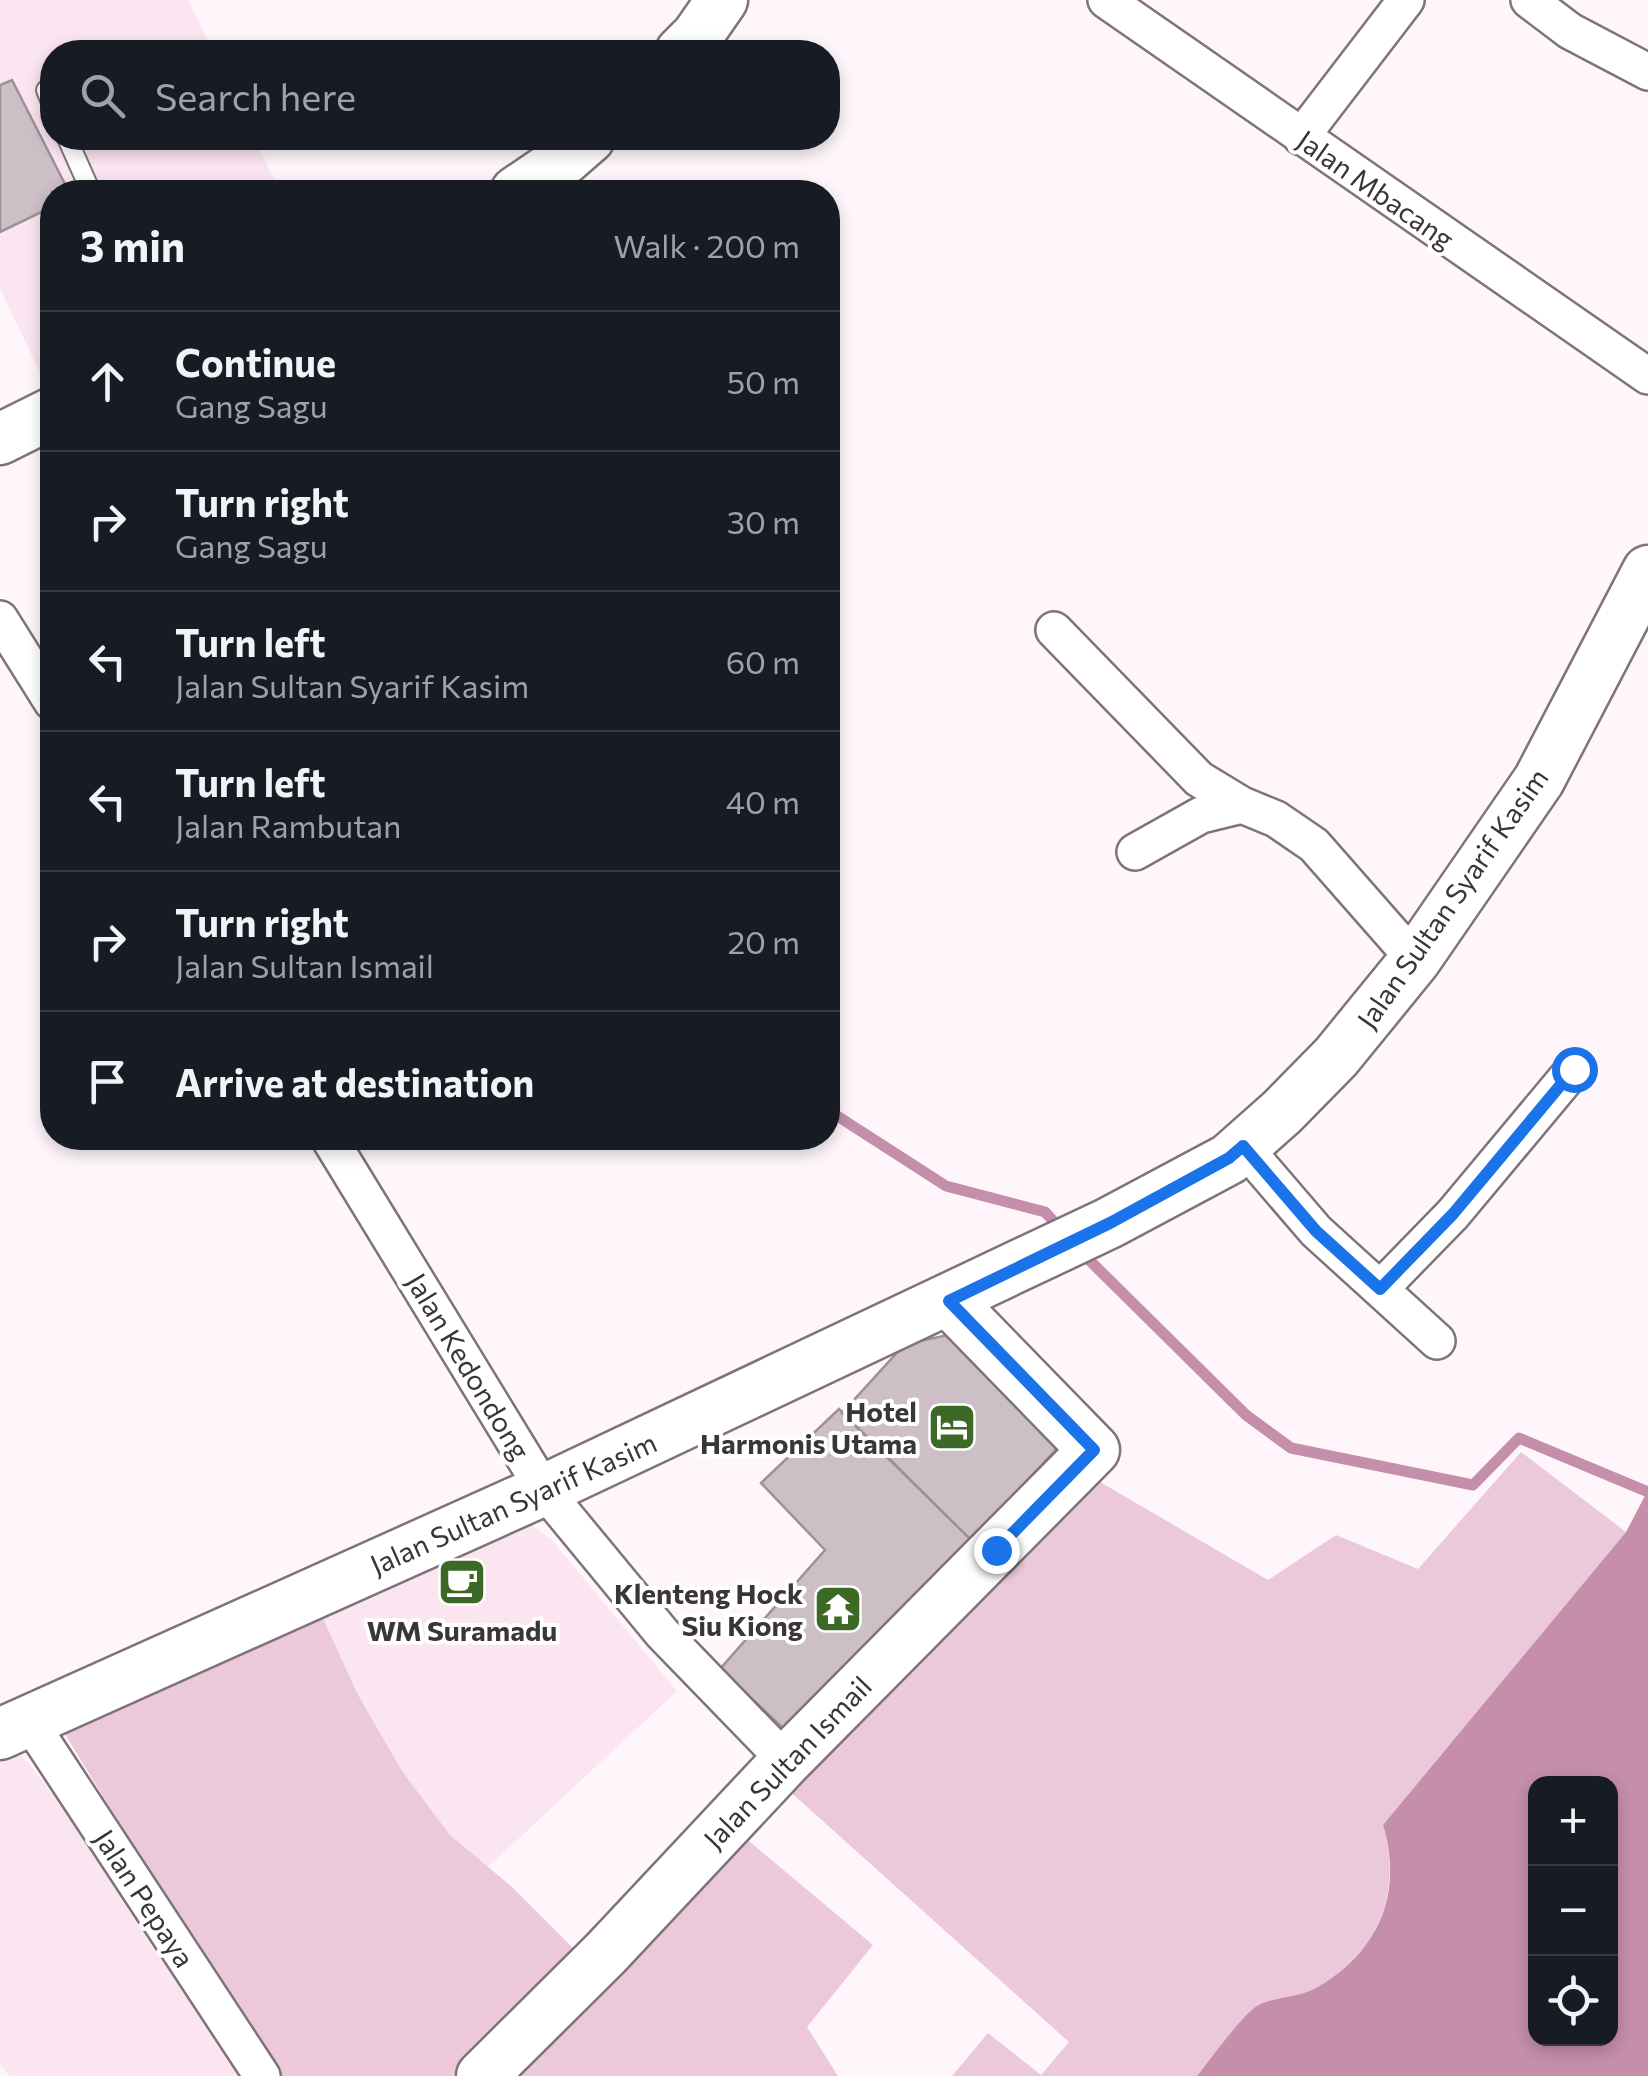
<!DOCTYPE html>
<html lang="en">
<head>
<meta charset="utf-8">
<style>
  body { margin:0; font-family:Commissioner,sans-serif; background:#242831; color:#f1f3f6 }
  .controls { position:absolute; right:30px; bottom:30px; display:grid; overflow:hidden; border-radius:20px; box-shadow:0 5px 15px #0003 }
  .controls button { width:90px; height:90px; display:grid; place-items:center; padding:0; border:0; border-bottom:2px solid #363941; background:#171b24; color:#f1f3f6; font:50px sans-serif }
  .stop { position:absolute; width:30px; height:30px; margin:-22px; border:8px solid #1a73e8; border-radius:50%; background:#fff }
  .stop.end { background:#1a73e8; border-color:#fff; box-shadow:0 2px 10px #0008 }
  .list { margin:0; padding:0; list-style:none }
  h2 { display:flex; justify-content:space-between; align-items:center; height:130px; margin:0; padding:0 40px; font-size:42px }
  h2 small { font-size:32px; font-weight:400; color:#9ea1a6 }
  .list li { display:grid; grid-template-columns:65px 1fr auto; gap:30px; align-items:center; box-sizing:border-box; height:140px; padding:0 40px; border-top:2px solid #363941 }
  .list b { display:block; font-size:38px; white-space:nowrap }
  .list p { margin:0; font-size:32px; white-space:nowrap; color:#9ea1a6 }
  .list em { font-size:32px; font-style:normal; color:#9ea1a6 }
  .icon { flex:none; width:55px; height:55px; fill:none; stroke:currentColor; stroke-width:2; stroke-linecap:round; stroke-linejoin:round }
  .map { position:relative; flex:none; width:1648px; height:2076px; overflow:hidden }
  .search { position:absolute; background:#171b24; box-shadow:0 5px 15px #0003; left:40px; top:40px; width:800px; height:110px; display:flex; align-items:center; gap:25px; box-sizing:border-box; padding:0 35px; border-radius:40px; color:#9ea1a6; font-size:38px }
  .panel { position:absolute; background:#171b24; box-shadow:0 5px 15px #0003; left:40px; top:180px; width:800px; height:970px; border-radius:40px }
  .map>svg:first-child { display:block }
</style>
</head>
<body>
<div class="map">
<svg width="1648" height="2076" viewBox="0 0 1648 2076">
  <rect width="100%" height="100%" fill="#fef6fa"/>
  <!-- built -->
  <path fill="#fae5f0" d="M0,0h188l25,52h-161v86h202l26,54h-228v187l-7,4 -45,-94z
    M523,1519l28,20 126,152 -189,176 -38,-32 -48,-64 -45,-78 -36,-79z
    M16,1748l37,46 192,282h-236l-9,-12v-308z"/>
  <!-- green -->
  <path fill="#ebc8da" d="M1521,1452l105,80 -243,293c20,69 -5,127 -67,163 -17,10 -42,8 -59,18 -15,9 -47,54 -60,70h-245l36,-43 53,42 28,-33 -283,-254 302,-313 180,105 68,-45 82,34z
    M321,1614l36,79 45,78 48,64 61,51 64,64 -122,126h-180l-208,-342 83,-44z
    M744,1837l129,108 -66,82 31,49h-323z"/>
  <!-- water -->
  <path fill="#c58eab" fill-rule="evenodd" d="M1648,1490v586h-451c13,-16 45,-61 60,-70 17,-10 42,-8 59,-18 62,-36 88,-94 67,-163l243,-293zM1536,1784h74v254h-74z"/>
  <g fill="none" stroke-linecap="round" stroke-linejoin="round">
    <!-- stream -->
    <path stroke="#c58eab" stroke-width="11" d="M828,1110l118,76 99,26 19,21
      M1079,1250l167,165 45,33 182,37 46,-47 129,54"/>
  </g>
  <!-- building -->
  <path fill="#ccc0c6" stroke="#9d9197" stroke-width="2.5" d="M12,80l57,112h-17v15l-52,25v-147z
    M948,1335l115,107 -91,99 -130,-128 63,-69z
    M839,1409l133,132 -187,189 -65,-61 105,-119 -64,-67z"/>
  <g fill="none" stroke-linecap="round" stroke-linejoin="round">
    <!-- lane casing -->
    <g stroke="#7f7379" stroke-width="22">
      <path id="lane" d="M46,90l6,15
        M67,138l24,54"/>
    </g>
    <!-- street casing -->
    <g stroke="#7f7379" stroke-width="40">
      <path id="street" d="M1106,0l542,376
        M1529,0l41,31 78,41
        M1301,137l105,-137
        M0,619l52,83
        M1054,630l145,149 43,26 34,14 38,26 101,115
        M1135,852l66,-37 41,-10
        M329,1138l215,352 118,143 124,128
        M1243,1146l73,85 121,110
        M1380,1289l73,-75 121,-145
        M29,1721l233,355"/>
    </g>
    <!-- secondary casing -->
    <g stroke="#7f7379" stroke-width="55">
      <path id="secondary" d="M681,52l16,-16 25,-36
        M516,192l50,-34 23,-20
        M0,439l52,-26
        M0,1734l544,-244 565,-267 120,-64 53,-47 54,-55 79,-97 124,-180 109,-209
        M482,2076l124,-123 180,-192 308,-311 -145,-149"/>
    </g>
    <!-- lane -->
    <use href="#lane" stroke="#fff" stroke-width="18"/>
    <!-- street -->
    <use href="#street" stroke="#fff" stroke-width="35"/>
    <!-- secondary -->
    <use href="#secondary" stroke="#fff" stroke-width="50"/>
  </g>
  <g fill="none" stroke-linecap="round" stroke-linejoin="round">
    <!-- route -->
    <path stroke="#1a73e8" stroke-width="12" d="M996,1550l98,-100 -145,-149 161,-78 119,-65 14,-12 73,85 64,58 73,-75 121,-145"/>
  </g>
  <!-- icons -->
  <defs>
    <g id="hotel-square" transform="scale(2.5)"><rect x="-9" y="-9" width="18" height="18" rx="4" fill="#3d6926" stroke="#fff"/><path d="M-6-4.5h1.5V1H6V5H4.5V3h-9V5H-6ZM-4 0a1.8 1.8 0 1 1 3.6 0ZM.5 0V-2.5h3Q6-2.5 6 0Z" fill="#fff"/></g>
    <g id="cafe-square" transform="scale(2.5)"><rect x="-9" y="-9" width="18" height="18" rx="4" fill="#3d6926" stroke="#fff"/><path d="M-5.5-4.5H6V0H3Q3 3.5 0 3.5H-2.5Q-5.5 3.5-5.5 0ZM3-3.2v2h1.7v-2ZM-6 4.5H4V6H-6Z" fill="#fff"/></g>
    <g id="temple-square" transform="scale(2.5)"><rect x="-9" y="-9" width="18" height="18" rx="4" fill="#3d6926" stroke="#fff"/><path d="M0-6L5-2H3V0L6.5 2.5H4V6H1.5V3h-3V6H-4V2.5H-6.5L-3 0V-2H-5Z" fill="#fff"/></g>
  </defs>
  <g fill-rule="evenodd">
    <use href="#hotel-square" x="952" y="1427"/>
    <use href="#cafe-square" x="462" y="1582"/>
    <use href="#temple-square" x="838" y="1609"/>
  </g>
  <g text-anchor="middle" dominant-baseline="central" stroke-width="8" stroke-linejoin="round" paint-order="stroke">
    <!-- street labels -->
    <g font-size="28" fill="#3a3537" stroke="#fff">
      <text transform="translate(1376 189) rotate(35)">Jalan Mbacang</text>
      <text transform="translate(1452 898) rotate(-55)">Jalan Sultan Syarif Kasim</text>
      <text transform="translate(469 1366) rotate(59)">Jalan Kedondong</text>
      <text transform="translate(513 1503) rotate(-24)">Jalan Sultan Syarif Kasim</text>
      <text transform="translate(787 1762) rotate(-46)">Jalan Sultan Ismail</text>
      <text transform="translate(145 1898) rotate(57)">Jalan Pepaya</text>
    </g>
    <!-- poi labels -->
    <g font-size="28" font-weight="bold" fill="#3a3537" stroke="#fff" text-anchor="end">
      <text x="917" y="1411">Hotel<tspan x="917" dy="32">Harmonis Utama</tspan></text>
      <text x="803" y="1593">Klenteng Hock<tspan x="803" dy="32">Siu Kiong</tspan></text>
      <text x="462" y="1630" text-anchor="middle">WM Suramadu</text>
    </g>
  </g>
</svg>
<div class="controls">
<button>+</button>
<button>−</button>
<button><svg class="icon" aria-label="locate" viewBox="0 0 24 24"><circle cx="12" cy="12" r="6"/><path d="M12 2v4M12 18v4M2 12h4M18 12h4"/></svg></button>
</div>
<div class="stop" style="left:1574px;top:1069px"></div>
<div class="stop end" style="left:996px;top:1550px"></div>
<div class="search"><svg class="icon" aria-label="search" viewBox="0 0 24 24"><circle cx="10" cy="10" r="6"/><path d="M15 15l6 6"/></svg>Search here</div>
<section class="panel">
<h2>3 min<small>Walk · 200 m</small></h2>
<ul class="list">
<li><svg class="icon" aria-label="ahead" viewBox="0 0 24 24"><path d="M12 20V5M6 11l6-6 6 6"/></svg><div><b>Continue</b><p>Gang Sagu</p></div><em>50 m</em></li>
<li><svg class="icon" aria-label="right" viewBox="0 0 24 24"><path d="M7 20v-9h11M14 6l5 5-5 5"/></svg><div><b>Turn right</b><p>Gang Sagu</p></div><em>30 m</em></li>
<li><svg class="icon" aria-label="left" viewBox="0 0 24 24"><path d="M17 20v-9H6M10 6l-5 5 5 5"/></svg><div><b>Turn left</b><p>Jalan Sultan Syarif Kasim</p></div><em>60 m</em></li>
<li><svg class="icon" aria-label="left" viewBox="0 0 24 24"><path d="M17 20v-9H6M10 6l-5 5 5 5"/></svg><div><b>Turn left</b><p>Jalan Rambutan</p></div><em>40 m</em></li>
<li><svg class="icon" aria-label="right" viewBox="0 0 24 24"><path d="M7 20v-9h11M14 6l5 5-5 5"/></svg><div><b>Turn right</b><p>Jalan Sultan Ismail</p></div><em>20 m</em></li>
<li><svg class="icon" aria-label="arrive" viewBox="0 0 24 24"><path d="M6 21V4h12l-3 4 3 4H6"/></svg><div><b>Arrive at destination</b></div></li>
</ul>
</section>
</div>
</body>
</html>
